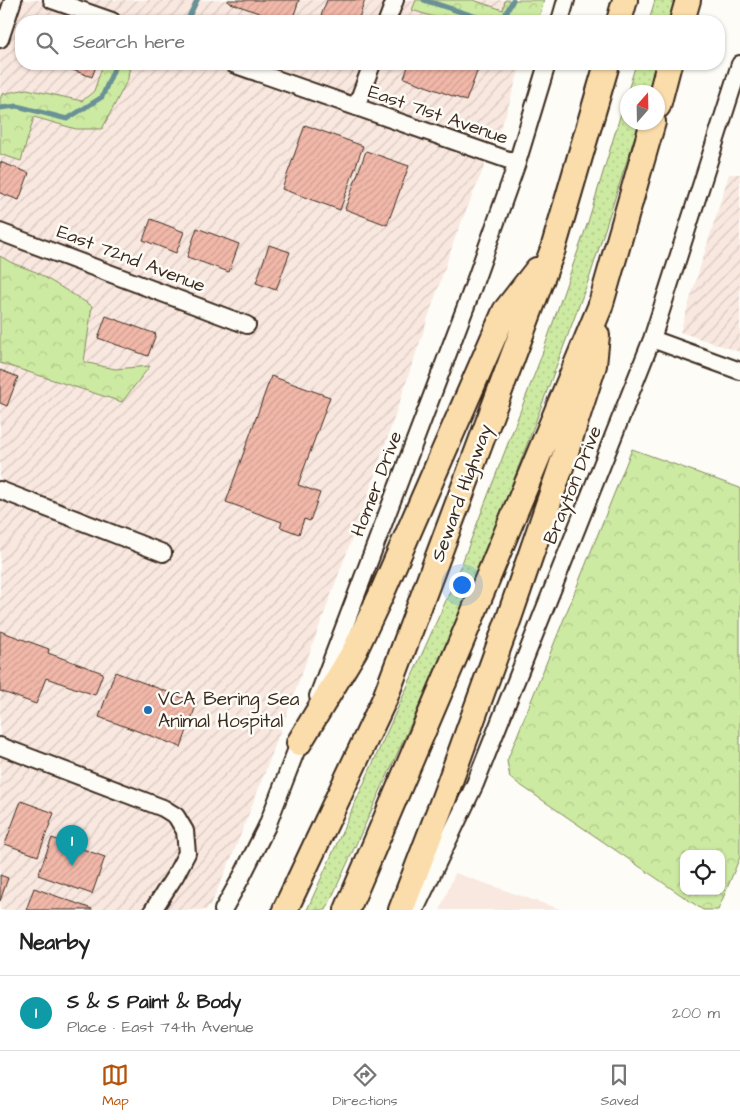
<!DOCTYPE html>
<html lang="en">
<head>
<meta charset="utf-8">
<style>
  body { margin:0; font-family:"Architects Daughter",sans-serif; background:#f6f6f6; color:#222 }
  .controls { position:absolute; right:15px; bottom:15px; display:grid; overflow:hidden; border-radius:10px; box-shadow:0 1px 4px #0004 }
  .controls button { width:45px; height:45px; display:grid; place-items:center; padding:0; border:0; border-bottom:1px solid #e0e0e0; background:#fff; color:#222; font:25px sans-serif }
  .compass { position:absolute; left:620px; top:85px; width:45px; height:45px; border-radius:50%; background:#fff; box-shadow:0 1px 4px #0004; rotate:20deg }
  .you { position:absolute; left:461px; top:584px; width:18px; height:18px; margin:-12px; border:4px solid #fff; border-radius:50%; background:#1a73e8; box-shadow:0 0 0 8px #1a73e833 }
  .badge { display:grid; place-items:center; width:32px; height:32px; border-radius:50%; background:#b45309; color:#fff; font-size:16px; font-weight:700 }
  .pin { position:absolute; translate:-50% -41px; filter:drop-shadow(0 1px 2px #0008) }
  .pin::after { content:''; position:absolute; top:26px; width:18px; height:15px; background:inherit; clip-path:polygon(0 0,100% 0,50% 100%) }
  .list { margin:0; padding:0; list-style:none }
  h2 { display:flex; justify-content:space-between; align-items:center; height:65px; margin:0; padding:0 20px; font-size:21px }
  h2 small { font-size:16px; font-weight:400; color:#767676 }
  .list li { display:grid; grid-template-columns:32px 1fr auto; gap:15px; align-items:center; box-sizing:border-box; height:75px; padding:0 20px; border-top:1px solid #e0e0e0 }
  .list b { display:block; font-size:19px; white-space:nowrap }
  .list p { margin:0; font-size:16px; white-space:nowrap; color:#767676 }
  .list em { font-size:16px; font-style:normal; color:#767676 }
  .icon { flex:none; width:28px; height:28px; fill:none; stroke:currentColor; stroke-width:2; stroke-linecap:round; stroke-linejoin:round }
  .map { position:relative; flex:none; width:740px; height:910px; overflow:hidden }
  .search { position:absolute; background:#fff; box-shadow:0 1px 4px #0004; left:15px; right:15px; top:15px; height:55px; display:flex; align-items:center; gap:12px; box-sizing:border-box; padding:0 18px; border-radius:20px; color:#767676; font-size:19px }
  .sheet { height:140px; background:#fff }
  nav { display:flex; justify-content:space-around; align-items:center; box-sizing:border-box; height:70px; border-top:1px solid #e0e0e0; background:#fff; font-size:14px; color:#767676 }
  nav a { display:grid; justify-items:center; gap:2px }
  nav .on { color:#b45309 }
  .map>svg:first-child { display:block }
</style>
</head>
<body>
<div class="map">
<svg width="740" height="910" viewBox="0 0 740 910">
  <defs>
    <pattern id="industrial-furrows" width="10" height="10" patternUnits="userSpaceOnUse" patternTransform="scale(1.25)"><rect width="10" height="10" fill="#f9e8e0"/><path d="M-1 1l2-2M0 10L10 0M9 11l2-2" fill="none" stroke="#d6c7c0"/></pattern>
    <pattern id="grass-dots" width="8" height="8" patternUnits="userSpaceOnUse" patternTransform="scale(1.25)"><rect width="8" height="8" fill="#cdeaa2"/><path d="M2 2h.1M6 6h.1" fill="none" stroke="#b1c98b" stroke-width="1.8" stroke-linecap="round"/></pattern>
    <pattern id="forest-crowns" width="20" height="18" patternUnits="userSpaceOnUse" patternTransform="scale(1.25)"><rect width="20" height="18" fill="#cdeaa2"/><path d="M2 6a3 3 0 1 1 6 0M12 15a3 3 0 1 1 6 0" fill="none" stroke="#b1c98b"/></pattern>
    <pattern id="building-hatch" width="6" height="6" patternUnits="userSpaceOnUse" patternTransform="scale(1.25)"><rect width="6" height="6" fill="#f1b8a9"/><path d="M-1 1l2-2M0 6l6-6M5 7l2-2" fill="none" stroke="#d09e91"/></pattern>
  </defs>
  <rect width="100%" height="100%" fill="#fdfcf7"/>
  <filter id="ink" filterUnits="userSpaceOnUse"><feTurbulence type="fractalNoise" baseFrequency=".02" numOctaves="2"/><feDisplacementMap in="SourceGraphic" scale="10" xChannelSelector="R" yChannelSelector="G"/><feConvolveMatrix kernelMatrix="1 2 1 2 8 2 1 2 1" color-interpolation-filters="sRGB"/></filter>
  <g filter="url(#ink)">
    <!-- built -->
    <path fill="#f9e8e0" d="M455,873l107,37h-122z"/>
    <!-- industrial -->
    <path fill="url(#industrial-furrows)" d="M0,0h539l-6,21h-512v43h500l-15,50 -50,121 -89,263 -100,269 -32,82 -22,51 -7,10h-206z
      M729,174h11v178l-60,-20z"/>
    <!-- grass -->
    <path fill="url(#grass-dots)" stroke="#848a60" d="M655,0h20l-6,21h-20z
      M636,64h21l-9,28h-20v30l11,1 -49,153 -92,246 -78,182 -94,206h-19l150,-334 83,-216 48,-138z"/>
    <!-- forest -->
    <path fill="url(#forest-crowns)" stroke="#848a60" fill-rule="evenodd" d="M416,0h57l30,10 2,-10h39l-6,21h-92l-34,-11z
      M103,64h27l-2,15 -26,50h-26l-42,-12 -13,44 -21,-7v-55l2,-5 25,-5 55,12 12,-10z
      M0,256l12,7 24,9 56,34 -8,56 31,7 35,-3 -28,36 -122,-39z
      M632,449l108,39v369l-22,53h-15l-193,-132 -3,-17zM684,854h37v37h-37z"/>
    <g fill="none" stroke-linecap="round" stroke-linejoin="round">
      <!-- stream -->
      <path stroke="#699196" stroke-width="5" d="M424,0l65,21
        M187,21l10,-21
        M502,21l11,-21
        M0,108l17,-2 50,13 35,-22 14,-33"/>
    </g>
    <!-- building -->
    <path fill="url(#building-hatch)" stroke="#3b2a1e" d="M228,0h71l-7,21h-11l-53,-19z
      M327,0h38l-7,21h-39z
      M56,64h41l-5,13z
      M409,64h71l-14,37 -62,-23z
      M305,125l58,21 -23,64 -58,-21z
      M366,151l43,15 -22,59 -42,-16z
      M0,162l29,11 -10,27 -19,-7z
      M151,219l33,13 -8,21 -33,-13z
      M197,228l42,16 -10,28 -42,-15z
      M269,245l21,7 -14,38 -20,-7z
      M106,316l50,18 -8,22 -50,-18z
      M0,370l18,7 -11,29 -7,-3z
      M271,376l59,21 -32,88 22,8 -10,28 -6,-2 -5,15 -19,-7 2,-5 -56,-20z
      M0,631l49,18 -1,4 55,20 -8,22 -49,-17 -10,26 -36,-13z
      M115,672l82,31 -16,44 -82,-30z
      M21,801l33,12 -16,43 -33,-12z
      M52,838l53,19 -13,37 -54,-19z
      M0,875l8,3 -8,23z
      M34,888l58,21v1h-66z"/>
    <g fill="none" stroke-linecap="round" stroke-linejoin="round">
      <!-- minor casing -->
      <g stroke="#3b2a1e" stroke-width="20">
        <path id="minor" d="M52,0l60,21
          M387,21l8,-21
          M560,21l6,-21
          M0,39l13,-39
          M233,64l284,99
          M356,107l16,-43
          M0,232l247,93
          M652,339l88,32
          M0,490l163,63
          M318,696l151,-398 48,-135 30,-99
          M0,746l163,62 13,8 9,15 2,22 -12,23 -22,34
          M223,910l19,-34 25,-50 36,-93
          M415,910l60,-126 177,-445 88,-275"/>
      </g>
      <!-- highway casing -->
      <g stroke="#3b2a1e" stroke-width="28">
        <path id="highway" d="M619,21l6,-21
          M682,21l6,-21
          M658,106l11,-42
          M299,743l56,-93 27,-57 123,-282 32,-41
          M285,910l100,-212 168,-449 54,-185
          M347,910l115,-270 138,-333 53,-185
          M401,910l43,-112 65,-180 53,-154 32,-99 3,-30"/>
      </g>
      <!-- minor -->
      <use href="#minor" stroke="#fdfcf7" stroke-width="16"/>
      <!-- highway -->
      <use href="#highway" stroke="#fbddab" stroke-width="24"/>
    </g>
  </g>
  <!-- markers -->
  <circle fill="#1f6fb2" stroke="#fdfcf7" stroke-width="2" cx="148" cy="710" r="5"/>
  <g text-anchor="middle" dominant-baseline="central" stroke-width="5" stroke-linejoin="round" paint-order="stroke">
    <!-- street labels -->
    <g font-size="19" fill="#3b2a1e" stroke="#fdfcf7">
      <text transform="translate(438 115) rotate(19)">East 71st Avenue</text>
      <text transform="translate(131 259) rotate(21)">East 72nd Avenue</text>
      <text transform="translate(377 484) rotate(-69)">Homer Drive</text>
      <text transform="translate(573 485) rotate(-68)">Brayton Drive</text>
      <text transform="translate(462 493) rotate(-70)">Seward Highway</text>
    </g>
    <!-- poi labels -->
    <g font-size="19" fill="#3b2a1e" stroke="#fdfcf7" text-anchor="start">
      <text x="158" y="699">VCA Bering Sea<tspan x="158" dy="22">Animal Hospital</tspan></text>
    </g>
  </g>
</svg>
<div class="controls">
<button><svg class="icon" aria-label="locate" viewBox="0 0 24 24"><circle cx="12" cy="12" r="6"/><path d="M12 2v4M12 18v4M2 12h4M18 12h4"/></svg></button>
</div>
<svg class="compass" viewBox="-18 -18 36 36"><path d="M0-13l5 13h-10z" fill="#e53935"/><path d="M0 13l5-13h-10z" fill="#767676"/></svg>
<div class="you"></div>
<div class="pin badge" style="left:72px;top:866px;background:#0f9aa8">1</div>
<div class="search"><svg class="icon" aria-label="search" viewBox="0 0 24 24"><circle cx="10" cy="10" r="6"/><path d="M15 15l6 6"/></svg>Search here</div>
</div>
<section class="sheet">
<h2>Nearby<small></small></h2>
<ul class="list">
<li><span class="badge" style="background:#0f9aa8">1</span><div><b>S &amp; S Paint &amp; Body</b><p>Place · East 74th Avenue</p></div><em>200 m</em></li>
</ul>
</section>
<nav>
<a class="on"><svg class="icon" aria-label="map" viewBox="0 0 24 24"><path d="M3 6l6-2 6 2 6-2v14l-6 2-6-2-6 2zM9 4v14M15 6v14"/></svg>Map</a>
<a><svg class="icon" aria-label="directions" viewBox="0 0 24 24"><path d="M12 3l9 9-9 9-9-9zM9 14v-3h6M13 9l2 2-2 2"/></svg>Directions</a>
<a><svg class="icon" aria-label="saved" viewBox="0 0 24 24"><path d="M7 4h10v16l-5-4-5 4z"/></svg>Saved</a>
</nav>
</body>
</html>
